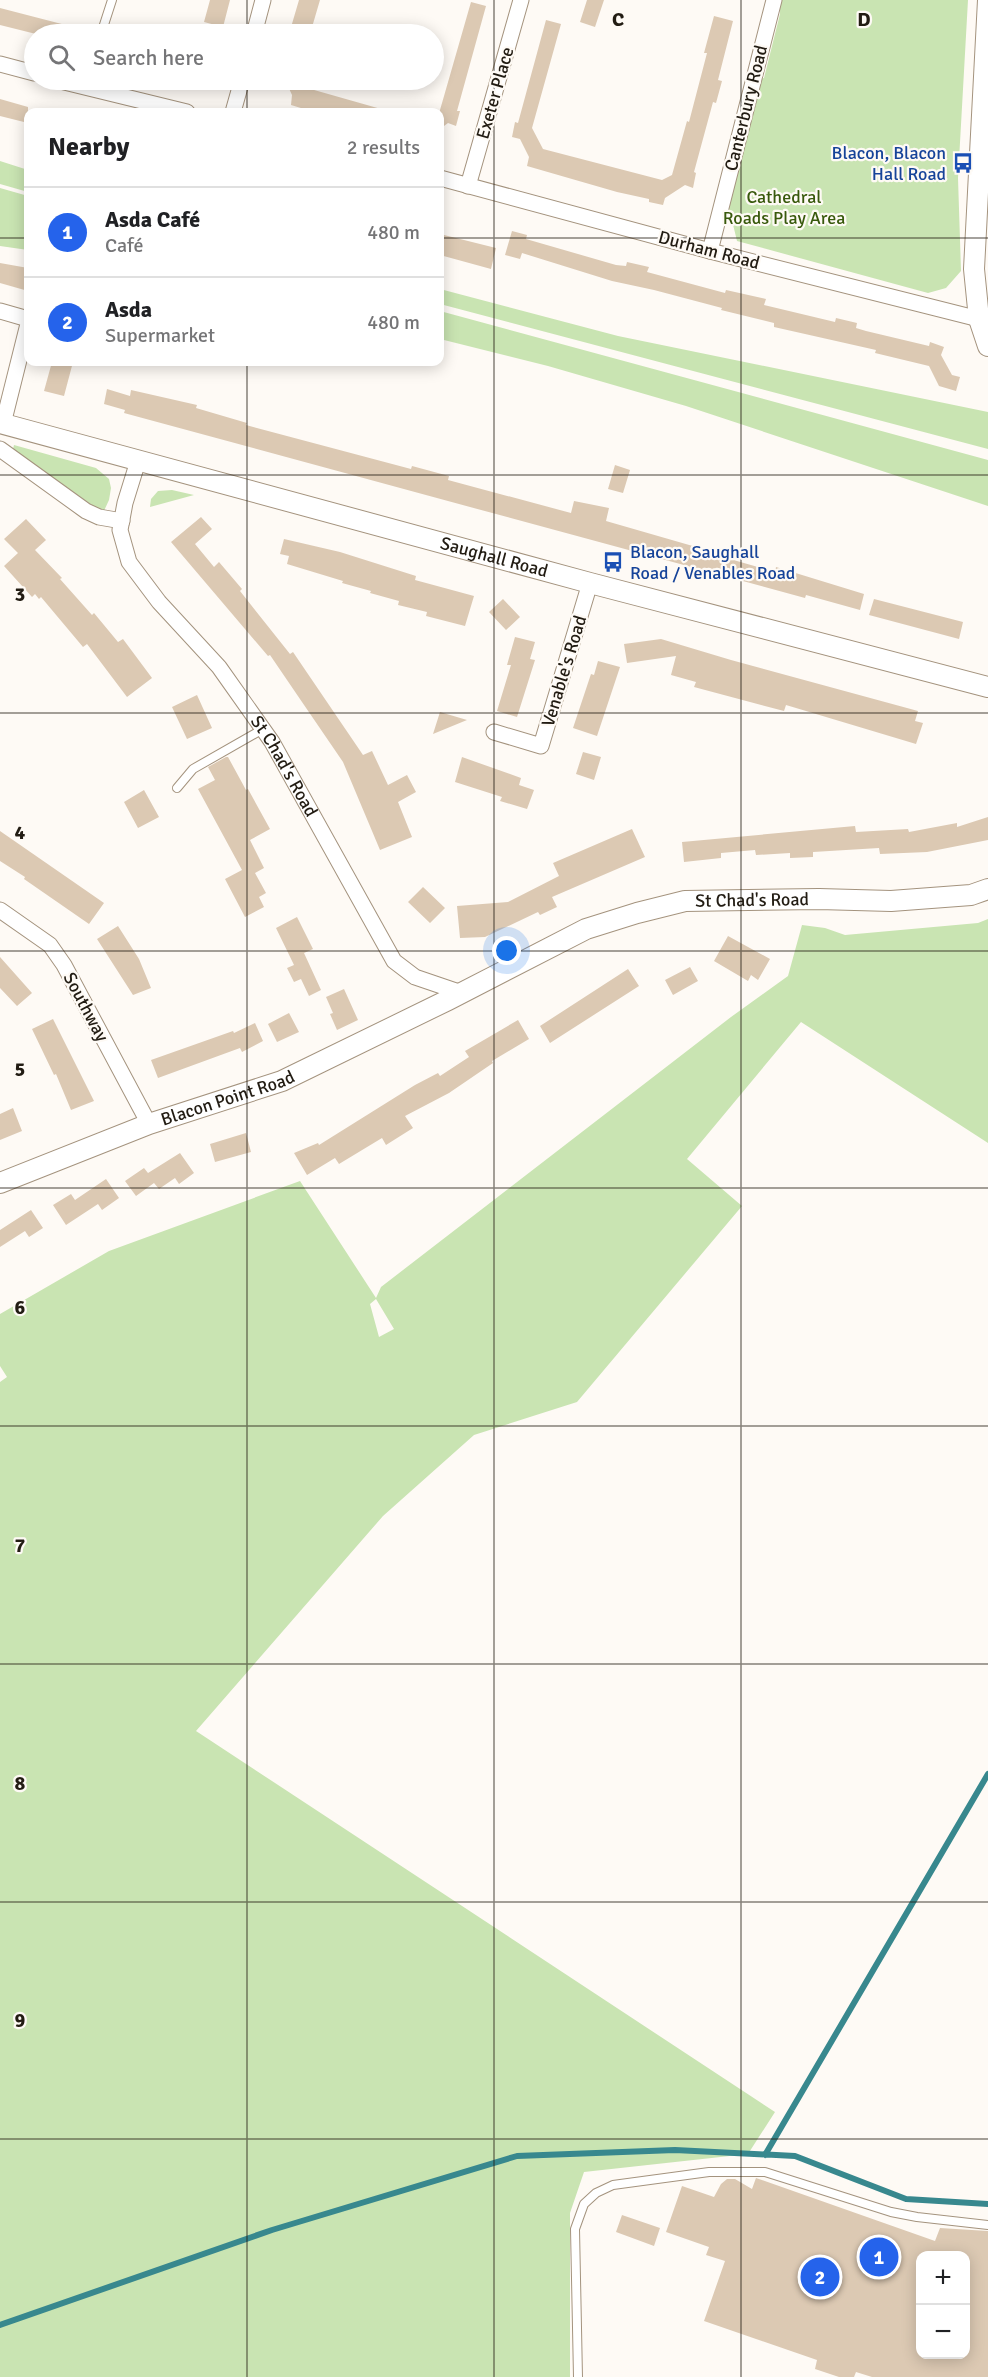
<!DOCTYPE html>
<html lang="en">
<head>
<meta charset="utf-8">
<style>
  body { margin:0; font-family:Signika,sans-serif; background:#f6f6f6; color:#202124 }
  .controls { position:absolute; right:18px; bottom:18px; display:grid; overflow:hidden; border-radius:12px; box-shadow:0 3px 15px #0003 }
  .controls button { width:54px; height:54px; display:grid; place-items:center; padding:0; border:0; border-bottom:2px solid #e0e0e0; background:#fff; color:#202124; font:30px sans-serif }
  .you { position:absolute; left:507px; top:951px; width:21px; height:21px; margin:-15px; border:4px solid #fff; border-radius:50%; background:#1a73e8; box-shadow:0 0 0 9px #1a73e833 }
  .badge { display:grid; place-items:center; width:39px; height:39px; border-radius:50%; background:#2563eb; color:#fff; font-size:20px; font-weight:700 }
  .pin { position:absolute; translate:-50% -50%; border:3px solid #fff; box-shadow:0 2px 6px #0006 }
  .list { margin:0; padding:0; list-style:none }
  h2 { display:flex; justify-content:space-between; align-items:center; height:78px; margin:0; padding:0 24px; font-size:26px }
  h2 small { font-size:20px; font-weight:400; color:#757577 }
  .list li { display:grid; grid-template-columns:39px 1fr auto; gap:18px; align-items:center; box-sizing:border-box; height:90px; padding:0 24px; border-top:2px solid #e0e0e0 }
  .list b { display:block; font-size:22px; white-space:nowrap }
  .list p { margin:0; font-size:20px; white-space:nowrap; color:#757577 }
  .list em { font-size:20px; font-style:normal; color:#757577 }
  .icon { flex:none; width:33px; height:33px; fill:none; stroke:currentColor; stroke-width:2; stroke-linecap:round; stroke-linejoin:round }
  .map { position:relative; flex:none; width:988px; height:2377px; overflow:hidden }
  .search { position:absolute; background:#fff; box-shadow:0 3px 15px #0003; left:24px; top:24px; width:420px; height:66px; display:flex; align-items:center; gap:15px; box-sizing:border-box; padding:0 21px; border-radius:33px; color:#757577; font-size:22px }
  .panel { position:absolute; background:#fff; box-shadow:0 3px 15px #0003; left:24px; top:108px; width:420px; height:258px; border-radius:12px }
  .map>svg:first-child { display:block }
</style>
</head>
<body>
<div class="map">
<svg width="988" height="2377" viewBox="0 0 988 2377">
  <rect width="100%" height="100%" fill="#fefaf5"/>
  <!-- green -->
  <path fill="#c9e4b2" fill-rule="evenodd" d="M780,0h188l-10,178 3,93 -15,17 -18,5 -191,-52 -8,-33 30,-129 5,-1 16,-64z
    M0,161l28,9v22l-28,-8z
    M0,188l28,8v54l-28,-4z
    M440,289l178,47 370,76v37l-548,-145z
    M440,311l548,149v46l-302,-100 -138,-40 -108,-27z
    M14,445l82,23 13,11 2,9 -2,12 -6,13 -90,-64z
    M172,490l22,5 -44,12 1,-8 7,-8z
    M988,919v224l-187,-121 -114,137 55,47 -165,196 -103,33 -91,81 -187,215 579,381 -27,42 -164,18 -14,41v164h-570v-995l7,-5 -7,-11v-52l109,-63 191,-70 76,117 5,-11 350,-270 57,-41 14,-51 23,3 20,7 133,-12zM376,1299l18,30 -15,8 -9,-33z"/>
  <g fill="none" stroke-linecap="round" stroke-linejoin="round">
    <!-- stream -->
    <path stroke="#38888e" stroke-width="6" d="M765,2155l223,-381
      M0,2325l272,-95 245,-74 158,-6 120,6 111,43 82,5"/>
  </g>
  <!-- building -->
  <path fill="#dcc9b3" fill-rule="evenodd" d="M210,0h20l-7,27 -19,-5z
    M299,0h21l-10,34h-21z
    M587,0h17l-9,27 -15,-5z
    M471,2l15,4 -29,105h3l-4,15 -8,-3 -8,6v-19z
    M0,8l81,21 -1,5h-44l-36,-9z
    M714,16l19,5 -15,59 4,1 -6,22 -3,-1 -19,70 2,1 -3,15 -8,-3 -20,13 -2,7 -14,-3v-3l-32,-7 -90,-26 2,-9 -9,-18 -8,-2 3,-15 3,1 28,-103 15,4 -29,104 11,21 119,31 10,-5 15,-54 2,1 18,-69h-3z
    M286,82l95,27 -1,3h-66l-23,-7 1,-10z
    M0,99l28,8v16l-28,-7z
    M512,231l15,4 -1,4 90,26 10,1 1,-4 22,5 -2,5 78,21 1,-3 40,9 -2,6 71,17 1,-4 21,5 -1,5 10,3 63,15 1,-4 14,5 -3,8 11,20 8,2 -4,14 -17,-5 -10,-20 -54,-13 1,-3 -102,-23v-4l-53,-13 1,-2 -68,-18 -42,-9 -90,-28 -2,6 -15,-4z
    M440,234l56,14 -5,21 -51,-14z
    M0,263l28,5v23l-28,-8z
    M52,362h21l-9,34 -20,-5z
    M107,389l23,7 1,-6 66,15 -1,3 51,15 -1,2 165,44 1,-3 37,10 -1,4 123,33 3,-12 35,7 -3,13 104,30 -1,2 66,19 1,-5 88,27 -4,16 -54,-15 -1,3 -681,-185 1,-3 -21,-6z
    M615,465l15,5 -7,23 -15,-4z
    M201,517l11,12 -17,15 19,23 5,-5 23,27 -2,2 50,63 3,-2 70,103 9,-4 16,34 19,-10 9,17 -18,10 14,35 -32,13 -37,-88 -41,-60 -32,-47 -2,1 -97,-114z
    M26,519l20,21 -11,10 27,28 -2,1 32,36 2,-2 24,29 5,-3 29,39 -25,19 -40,-53 -4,3 -42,-50 -2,2 -4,-5 -3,3 -28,-31 14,-13 -14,-14z
    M284,539l56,13 76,24 -1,4 59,16 -9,30 -39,-10 1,-4 -29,-7 1,-4 -29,-8 1,-2 -29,-8 1,-2 -56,-17 2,-8 -9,-2z
    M503,599l17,18 -14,13 -17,-18z
    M874,599l89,23 -4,17 -90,-24z
    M515,637l20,5 -5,17 5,1 -18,57 -20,-6 14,-46h-4z
    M661,639l70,21 187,51 -3,10 8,2 -7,21 -130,-39 -2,6 -90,-24 2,-5 -25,-7 5,-19 -49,7 -3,-19z
    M598,661l22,6 -23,69 -24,-8 18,-54 3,1z
    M197,695l15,33 -25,11 -15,-32z
    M440,712l27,8 -34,14z
    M583,752l18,5 -7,23 -18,-6z
    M226,757h2l18,33 2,-1 22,40 -20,11 14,28 -9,5 11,20 -7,4 5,10 -19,10 -20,-38 17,-9 -44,-81 17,-9 -7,-13z
    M462,757l59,21 -2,7 15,5 -7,19 -27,-8 2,-4 -47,-15z
    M144,790l15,27 -21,11 -14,-26z
    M988,817v23l-61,12 -47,2 -1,-6 -66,4v5l-23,1v-5l-34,2 -1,-5 -34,3v5l-37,4 -2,-20 173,-16 1,6 52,-3 1,3 48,-9v4z
    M632,829l13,28 -93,40 5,10 -17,8 -2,-3 -53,25 -25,1 -3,-32 51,-4 51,-26 -6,-13z
    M0,831l104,72 -15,21 -65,-45 1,-2 -25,-16z
    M423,887l22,21 -15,15 -22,-21z
    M297,917l16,32 -9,4 17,37 -12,6 -8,-17 -7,3 -7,-14 7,-3 -18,-37z
    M118,926l21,33 12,29 -18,7 -36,-56z
    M728,936l42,23 -12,21 -7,-5 -3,6 -34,-20z
    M0,957l32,36 -15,13 -17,-18z
    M690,967l8,14 -25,14 -8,-15z
    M628,969l11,17 -89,57 -10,-17z
    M344,989l14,31 -21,10 -7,-16 3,-1 -7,-16z
    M289,1013l10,19 -22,10 -9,-18z
    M53,1019l41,82 -23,9 -15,-36 -2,1 -22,-46z
    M518,1020l11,19 -37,22 1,2 -44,30 -44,23 8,12 -27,17 -4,-7 -43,26 -4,-6 -28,17 -13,-22 24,-10 1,2 96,-60 23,-12 2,3 29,-19 -4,-6z
    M255,1023l8,18 -21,11 -2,-4 -82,30 -7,-18 82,-29 1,2z
    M13,1108l9,23 -22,9v-26z
    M246,1133l5,19 -36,10 -5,-18z
    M180,1153l14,20 -15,11 -4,-6 -16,11 -5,-6 -18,13 -11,-15 19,-13 4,5z
    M106,1179l13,19 -17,12 -4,-6 -32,21 -13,-20 18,-11 4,6z
    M31,1210l12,18 -14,9 -4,-6 -25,16v-17z
    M756,2178l179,63 5,-13 48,3v146h-116l-16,-5 -2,5h-15l-24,-8 2,-9 -113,-39 21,-60 -19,-6 3,-8 -43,-15 16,-46 32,11 7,-13 6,-5h8l17,10zM921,2256h45v99h-45z
    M622,2215l38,13 -6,18 -38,-14z"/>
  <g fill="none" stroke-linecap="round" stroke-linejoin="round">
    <!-- service casing -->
    <g stroke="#a4937e" stroke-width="10">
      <path id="service" d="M101,34l11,-34
        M177,788l16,-19 70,-40
        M578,2377l-3,-148 9,-25 12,-11 17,-8 96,-13h56l126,40 26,5 71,8"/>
    </g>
    <!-- minor casing -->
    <g stroke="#a4937e" stroke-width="17">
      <g id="minor">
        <path d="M254,34l9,-34"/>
        <path d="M0,64l34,9"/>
        <path d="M56,80l131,32"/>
        <path d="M233,112l9,-32"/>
        <path d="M440,178l270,73 269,68"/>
        <path d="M468,186l53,-186"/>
        <path d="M710,251l64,-251"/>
        <path d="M0,311l28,8"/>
        <path d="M3,424l25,-100"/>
        <path d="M0,449l86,62 13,6 23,4"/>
        <path id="s1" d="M138,461l-13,42 -5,27 9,32 30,40 60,65 53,75 122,219 21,16 47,16"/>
        <path d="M494,732l47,14 49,-163"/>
        <path d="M0,910l50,35 14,20 85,159"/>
      </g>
    </g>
    <!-- tertiary casing -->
    <g stroke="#a4937e" stroke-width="22">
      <g id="tertiary">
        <path d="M988,0l-14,269 5,50 9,27"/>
        <path id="s2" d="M0,423l590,160 398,104"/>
        <path id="s3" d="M0,1183l149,-59 133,-43 166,-81 138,-71 51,-16 48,-12 134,-2 72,2 80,-6 17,-6"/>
      </g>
    </g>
    <!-- service -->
    <use href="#service" stroke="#fff" stroke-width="8"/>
    <!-- minor -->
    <use href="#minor" stroke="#fff" stroke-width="15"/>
    <!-- tertiary -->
    <use href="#tertiary" stroke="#fff" stroke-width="20"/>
  </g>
  <!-- grid -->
  <path fill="none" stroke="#221c13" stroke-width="1.5" stroke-opacity="0.55" d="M247,0v34M494,0v2377M741,0v2377M247,80v32M0,238h28M440,238h548M247,362v2015M0,475h988M0,713h988M0,951h988M0,1188h988M0,1426h988M0,1664h988M0,1902h988M0,2139h988"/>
  <!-- icons -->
  <defs>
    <g id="bus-bare" transform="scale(1.62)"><path d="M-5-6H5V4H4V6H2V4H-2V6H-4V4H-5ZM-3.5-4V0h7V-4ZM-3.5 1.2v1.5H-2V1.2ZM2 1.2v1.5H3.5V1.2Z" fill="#1a4fb4" stroke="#fefaf5" stroke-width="2.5" paint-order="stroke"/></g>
  </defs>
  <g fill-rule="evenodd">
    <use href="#bus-bare" x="963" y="163"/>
    <use href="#bus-bare" x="613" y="562"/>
  </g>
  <g text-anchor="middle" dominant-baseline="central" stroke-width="4.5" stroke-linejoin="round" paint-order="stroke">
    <!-- street labels -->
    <g font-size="18" fill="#221c13" stroke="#fefaf5">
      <text transform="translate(495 93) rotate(-74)">Exeter Place</text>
      <text transform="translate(746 108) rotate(-76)">Canterbury Road</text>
      <text transform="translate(709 250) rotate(15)">Durham Road</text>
      <text stroke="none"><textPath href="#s2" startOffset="512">Saughall Road</textPath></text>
      <text transform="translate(564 671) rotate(-73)">Venable's Road</text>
      <text stroke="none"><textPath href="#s1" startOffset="362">St Chad's Road</textPath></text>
      <text stroke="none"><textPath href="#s3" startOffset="810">St Chad's Road</textPath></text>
      <text transform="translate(86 1007) rotate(62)">Southway</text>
      <text stroke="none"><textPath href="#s3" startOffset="243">Blacon Point Road</textPath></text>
    </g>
    <!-- transit labels -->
    <g font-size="18" fill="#164399" stroke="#fefaf5" text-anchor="end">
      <text x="946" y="153">Blacon, Blacon<tspan x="946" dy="21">Hall Road</tspan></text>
      <text x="630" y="552" text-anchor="start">Blacon, Saughall<tspan x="630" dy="21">Road / Venables Road</tspan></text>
    </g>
    <!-- park labels -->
    <g font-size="18" fill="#38590c" stroke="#fefaf5">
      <text x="784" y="197">Cathedral<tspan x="784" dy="21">Roads Play Area</tspan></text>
    </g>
  </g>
  <g font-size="20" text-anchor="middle" font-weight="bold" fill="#221c13" stroke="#fefaf5" stroke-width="4.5" stroke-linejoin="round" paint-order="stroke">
    <text x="618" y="26">C</text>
    <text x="864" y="26">D</text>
    <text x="20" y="601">3</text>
    <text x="20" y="839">4</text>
    <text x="20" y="1076">5</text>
    <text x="20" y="1314">6</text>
    <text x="20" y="1552">7</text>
    <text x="20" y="1790">8</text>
    <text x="20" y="2027">9</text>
  </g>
</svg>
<div class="controls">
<button>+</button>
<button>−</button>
</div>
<div class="you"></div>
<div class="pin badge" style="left:879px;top:2257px">1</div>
<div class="pin badge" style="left:820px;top:2277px">2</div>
<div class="search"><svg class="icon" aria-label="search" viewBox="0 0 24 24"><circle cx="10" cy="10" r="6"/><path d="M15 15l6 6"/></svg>Search here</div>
<section class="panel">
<h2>Nearby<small>2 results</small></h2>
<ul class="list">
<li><span class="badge">1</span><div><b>Asda Café</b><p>Café</p></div><em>480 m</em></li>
<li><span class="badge">2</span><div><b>Asda</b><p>Supermarket</p></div><em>480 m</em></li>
</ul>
</section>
</div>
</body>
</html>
